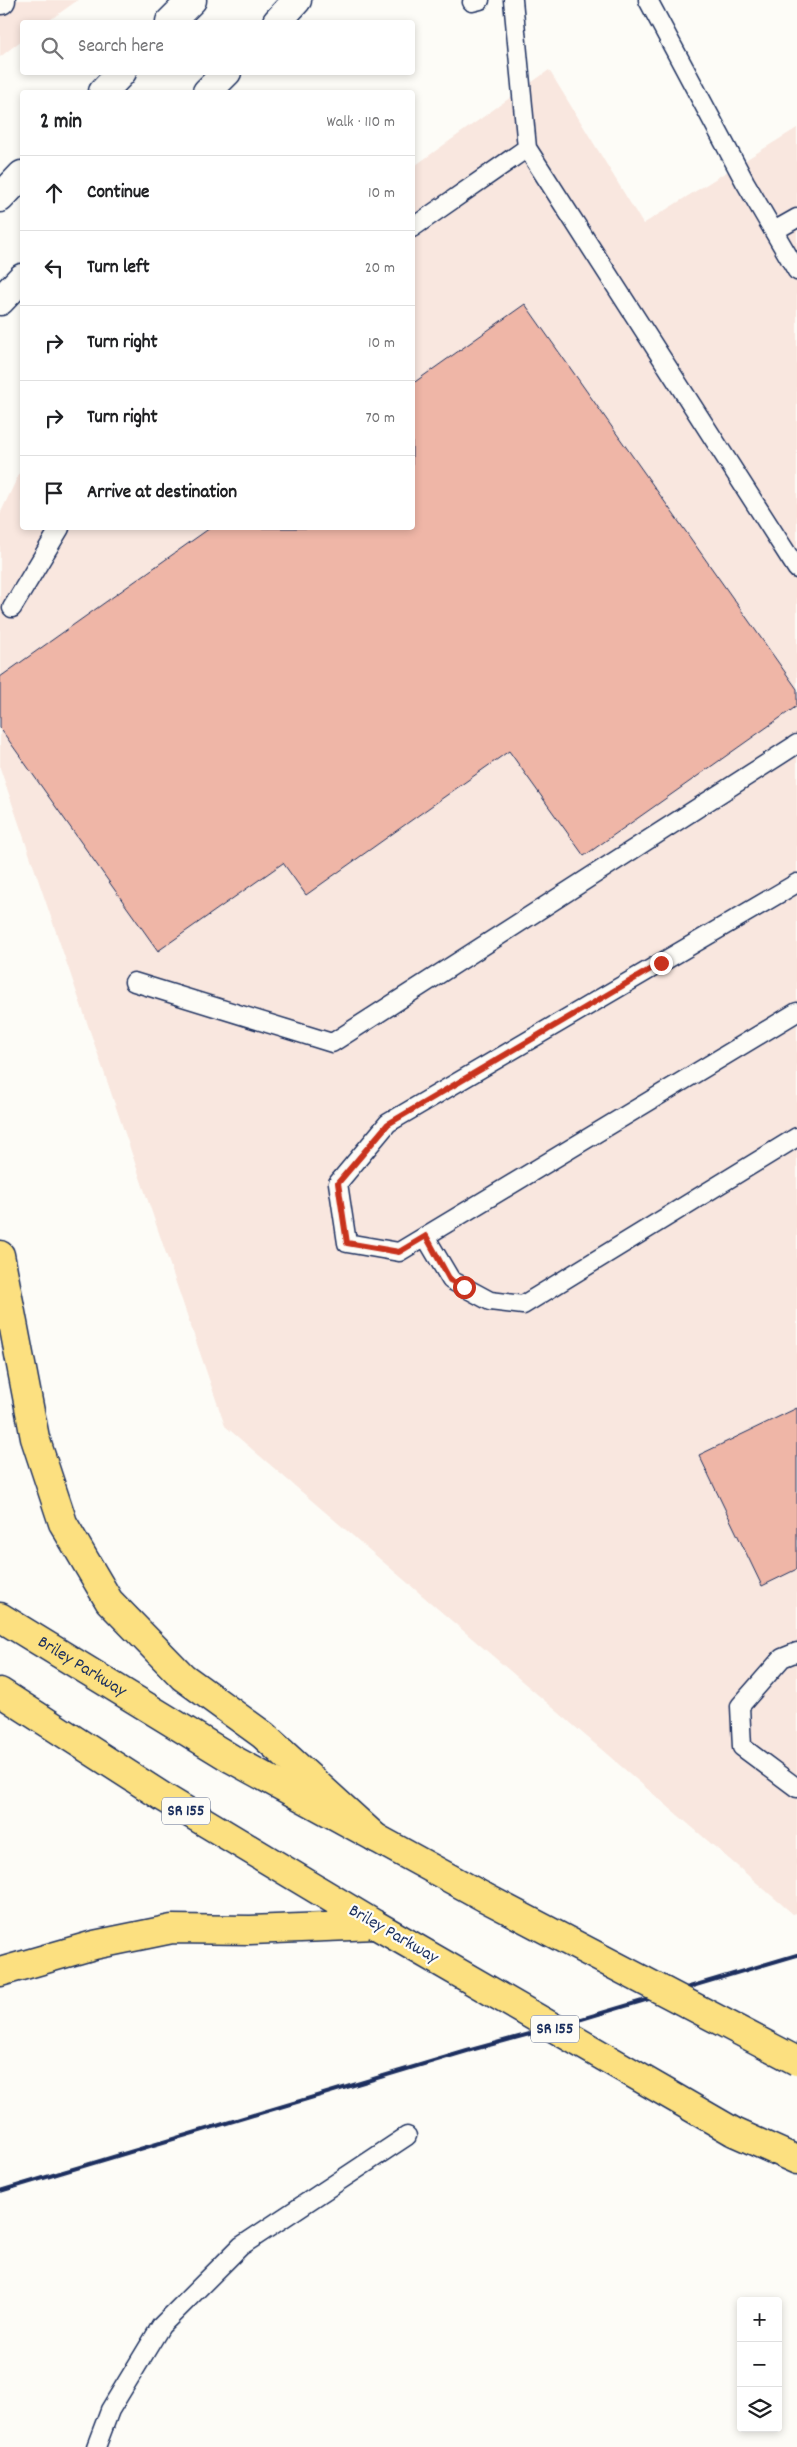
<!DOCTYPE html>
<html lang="en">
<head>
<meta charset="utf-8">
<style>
  body { margin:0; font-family:Dekko,sans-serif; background:#f6f6f6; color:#202124 }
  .controls { position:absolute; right:15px; bottom:15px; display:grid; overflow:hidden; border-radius:5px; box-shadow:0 2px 8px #0003 }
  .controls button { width:45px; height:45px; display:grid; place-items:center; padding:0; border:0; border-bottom:1px solid #e0e0e0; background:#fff; color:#202124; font:25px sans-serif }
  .stop { position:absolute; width:15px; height:15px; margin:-11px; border:4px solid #c8321e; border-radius:50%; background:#fff }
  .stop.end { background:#c8321e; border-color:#fff; box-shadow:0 1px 5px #0008 }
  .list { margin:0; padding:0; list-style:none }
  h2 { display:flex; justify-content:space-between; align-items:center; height:65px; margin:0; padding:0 20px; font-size:21px }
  h2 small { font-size:16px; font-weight:400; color:#757577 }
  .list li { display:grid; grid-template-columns:32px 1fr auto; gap:15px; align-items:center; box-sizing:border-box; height:75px; padding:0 20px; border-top:1px solid #e0e0e0 }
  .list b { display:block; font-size:19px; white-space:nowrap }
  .list em { font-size:16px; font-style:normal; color:#757577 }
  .icon { flex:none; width:28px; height:28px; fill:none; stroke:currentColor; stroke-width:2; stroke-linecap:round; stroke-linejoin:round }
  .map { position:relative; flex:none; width:797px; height:2447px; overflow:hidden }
  .search { position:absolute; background:#fff; box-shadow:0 2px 8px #0003; left:20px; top:20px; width:395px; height:55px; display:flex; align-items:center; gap:12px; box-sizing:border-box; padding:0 18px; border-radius:5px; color:#757577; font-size:19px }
  .panel { position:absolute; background:#fff; box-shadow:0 2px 8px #0003; left:20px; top:90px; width:395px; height:440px; border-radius:5px }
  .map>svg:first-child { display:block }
</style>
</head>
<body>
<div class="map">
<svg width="797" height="2447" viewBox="0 0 797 2447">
  <rect width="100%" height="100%" fill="#fdfcf7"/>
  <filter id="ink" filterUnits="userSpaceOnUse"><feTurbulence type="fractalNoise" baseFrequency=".02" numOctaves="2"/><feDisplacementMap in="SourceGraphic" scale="10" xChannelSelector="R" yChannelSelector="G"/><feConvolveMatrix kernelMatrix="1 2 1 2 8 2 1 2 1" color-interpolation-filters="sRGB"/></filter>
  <g filter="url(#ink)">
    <!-- built -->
    <path fill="#f9e7df" d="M0,0h78l-31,22h-25v18l-22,17z
      M549,70l94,154 154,-96v1785l-4,1 -568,-488 -225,-658v-254l22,-46v60h390l1,-361z"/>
    <!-- building -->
    <path fill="#efb6a7" stroke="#1b2f5e" d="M525,304l272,385v17l-213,150 -75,-105 -203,144 -23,-32 -125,88 -158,-223v-51l210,-149h202v-144z
      M797,1408v161l-35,17 -63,-131z"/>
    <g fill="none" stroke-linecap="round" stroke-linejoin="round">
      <!-- service casing -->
      <g stroke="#1b2f5e" stroke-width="21">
        <path id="service" d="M513,0l14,148 270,421
          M648,0l97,182 52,89
          M472,2l8,-2
          M412,228l115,-80
          M774,231l23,-13
          M12,608l48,-80
          M797,883l-409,240 -50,60 9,60 52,9 398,-240
          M134,982l198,61 465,-299
          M425,1236l26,44 39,21 33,4 274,-168
          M797,1652l-15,6 -42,48 2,41 55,41
          M96,2447l14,-37 51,-84 80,-80 166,-110"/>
      </g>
      <!-- minor casing -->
      <g stroke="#1b2f5e" stroke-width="31">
        <path id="minor" d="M0,0h1"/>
      </g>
      <!-- secondary casing -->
      <g stroke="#1b2f5e" stroke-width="31">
        <path id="secondary" d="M170,22l22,-22
          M277,22l20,-22
          M103,92l19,-20
          M207,92l20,-20
          M0,198l22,-23
          M0,301l22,-23"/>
      </g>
      <!-- motorway casing -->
      <g stroke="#1b2f5e" stroke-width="31">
        <g id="motorway">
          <path d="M0,1255l35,183 28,85 46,78 74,76 80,58 113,103"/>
          <path id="s1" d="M0,1617l232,142 252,138"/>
          <path d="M0,1692l163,105 213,128"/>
          <path d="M0,1972l94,-27 78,-16 78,1 126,-5"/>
          <path d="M734,2132l63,28"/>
        </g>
      </g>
      <!-- service -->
      <use href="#service" stroke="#fdfcf7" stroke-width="18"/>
      <!-- minor -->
      <use href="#minor" stroke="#fdfcf7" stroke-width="28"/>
      <!-- secondary -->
      <use href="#secondary" stroke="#fdfcf7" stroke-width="28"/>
      <!-- motorway -->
      <use href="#motorway" stroke="#fce080" stroke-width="28"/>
      <!-- rail -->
      <path stroke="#1b2f5e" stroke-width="4" d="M0,2191l467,-140 81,-22 249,-74"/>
      <!-- motorway-bridge casing -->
      <g stroke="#1b2f5e" stroke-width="31" stroke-linecap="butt">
        <path id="motorway-bridge" d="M484,1897l313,164
          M376,1925l358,207"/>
      </g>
      <!-- motorway-bridge -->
      <use href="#motorway-bridge" stroke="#fce080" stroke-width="28"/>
    </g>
  </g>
  <g fill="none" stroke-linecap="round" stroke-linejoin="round" filter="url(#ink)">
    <!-- route -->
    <path stroke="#c8321e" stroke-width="6" d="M464,1287l-14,-7 -24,-44 -27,16 -52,-9 -9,-60 50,-59 273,-161"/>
  </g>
  <g text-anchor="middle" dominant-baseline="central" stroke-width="4.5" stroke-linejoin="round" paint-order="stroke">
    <!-- shield labels -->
    <g fill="#fdfcf7" stroke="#5f6c8c" stroke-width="1">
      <rect x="162" y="1797.5" width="48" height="27" rx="4"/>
      <rect x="531" y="2015.5" width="48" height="27" rx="4"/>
    </g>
    <g font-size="16" font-weight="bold" fill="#1b2f5e">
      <text x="186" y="1811">SR 155</text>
      <text x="555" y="2029">SR 155</text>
    </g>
    <!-- street labels -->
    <g font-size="18" fill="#1b2f5e" stroke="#fdfcf7">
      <text stroke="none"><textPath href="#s1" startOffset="96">Briley Parkway</textPath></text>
      <text transform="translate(393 1935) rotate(30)">Briley Parkway</text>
    </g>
  </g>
</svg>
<div class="controls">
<button>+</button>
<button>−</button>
<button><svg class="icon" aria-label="layers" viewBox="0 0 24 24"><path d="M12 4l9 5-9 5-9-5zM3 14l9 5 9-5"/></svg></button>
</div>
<div class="stop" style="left:464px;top:1287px"></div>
<div class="stop end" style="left:661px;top:963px"></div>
<div class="search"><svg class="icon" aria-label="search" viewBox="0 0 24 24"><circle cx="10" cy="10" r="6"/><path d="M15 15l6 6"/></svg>Search here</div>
<section class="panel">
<h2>2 min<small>Walk · 110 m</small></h2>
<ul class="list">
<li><svg class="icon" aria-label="ahead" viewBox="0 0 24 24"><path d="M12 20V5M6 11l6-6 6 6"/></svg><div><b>Continue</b></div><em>10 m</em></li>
<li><svg class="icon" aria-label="left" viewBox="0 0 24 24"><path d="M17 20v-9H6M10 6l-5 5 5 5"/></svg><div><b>Turn left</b></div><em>20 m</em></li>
<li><svg class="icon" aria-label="right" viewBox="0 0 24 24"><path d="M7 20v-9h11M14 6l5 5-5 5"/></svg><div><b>Turn right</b></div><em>10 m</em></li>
<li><svg class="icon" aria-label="right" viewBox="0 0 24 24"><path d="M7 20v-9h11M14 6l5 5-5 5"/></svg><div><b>Turn right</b></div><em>70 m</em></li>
<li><svg class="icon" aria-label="arrive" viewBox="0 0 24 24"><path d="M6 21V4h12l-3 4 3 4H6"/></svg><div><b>Arrive at destination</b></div></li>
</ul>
</section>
</div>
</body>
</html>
